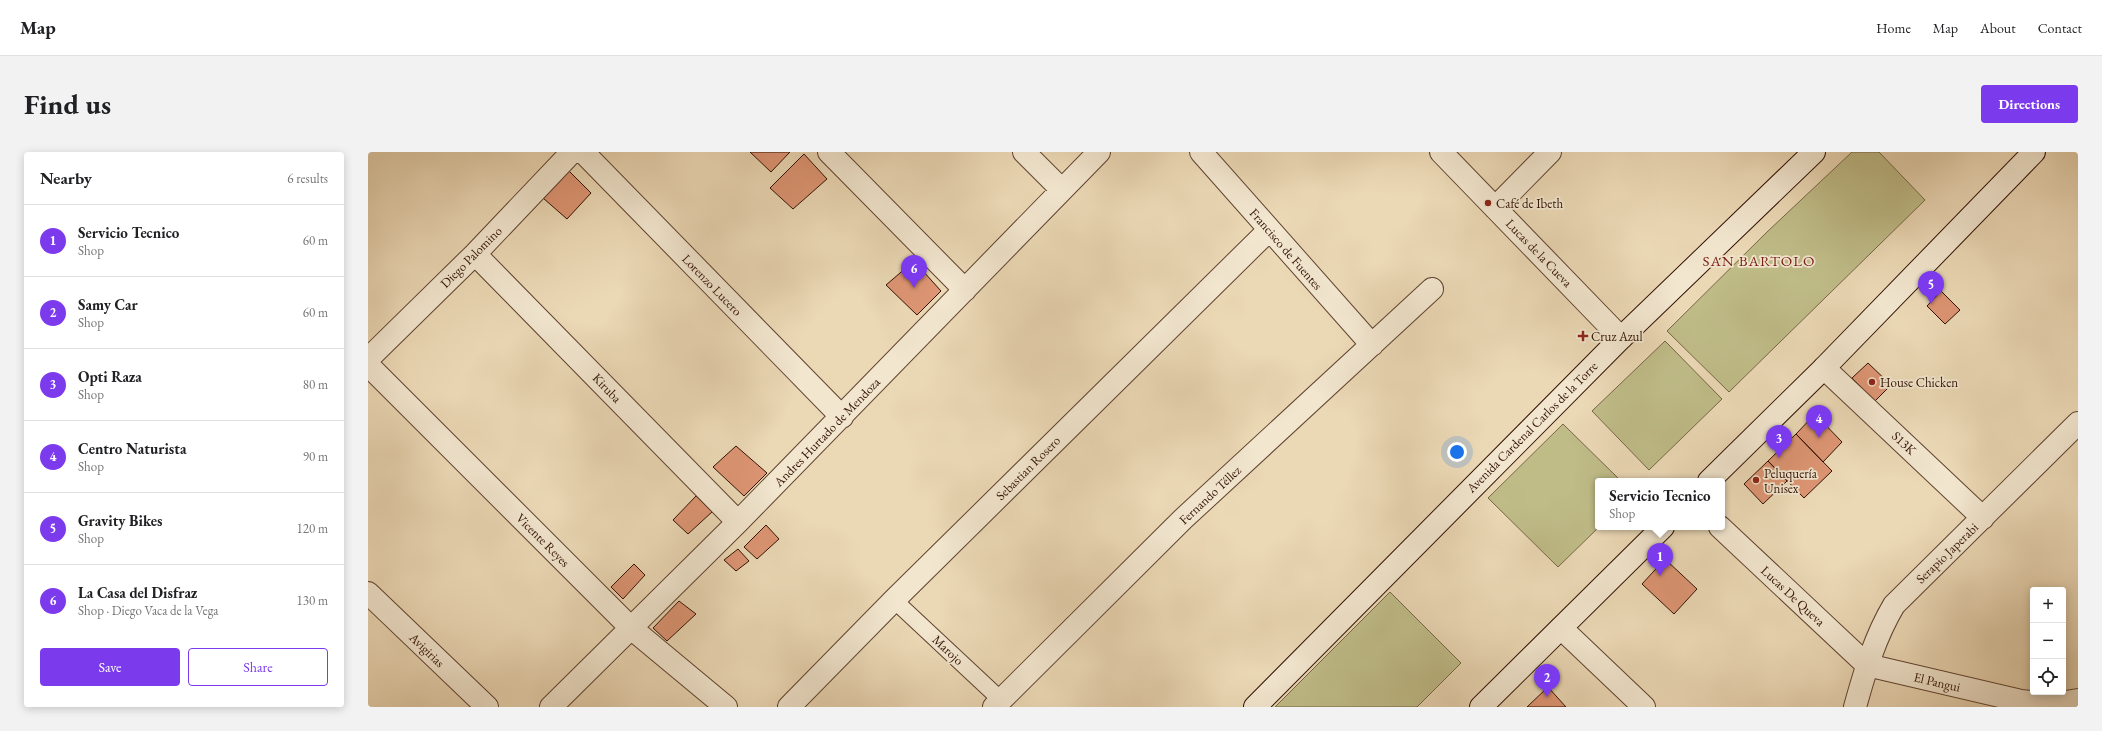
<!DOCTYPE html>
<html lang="en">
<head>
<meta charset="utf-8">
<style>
  body { margin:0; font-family:"EB Garamond",serif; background:#f2f2f2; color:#202124 }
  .controls { position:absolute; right:12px; bottom:12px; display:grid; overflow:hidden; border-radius:4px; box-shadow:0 2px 10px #0003 }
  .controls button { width:36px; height:36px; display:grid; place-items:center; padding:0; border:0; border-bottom:1px solid #e0e0e0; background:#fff; color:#202124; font:20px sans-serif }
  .you { position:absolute; left:1089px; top:300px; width:14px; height:14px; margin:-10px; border:3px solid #fff; border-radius:50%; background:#1a73e8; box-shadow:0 0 0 6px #1a73e833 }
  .badge { display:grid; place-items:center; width:26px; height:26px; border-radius:50%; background:#7c3aed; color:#fff; font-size:13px; font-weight:700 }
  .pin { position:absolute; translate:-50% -33px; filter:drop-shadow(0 1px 2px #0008) }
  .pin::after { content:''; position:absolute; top:21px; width:14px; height:12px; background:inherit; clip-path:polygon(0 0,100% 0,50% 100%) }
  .popup { position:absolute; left:1227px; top:326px; width:130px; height:52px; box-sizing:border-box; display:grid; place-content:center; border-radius:4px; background:#fff; filter:drop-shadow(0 1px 3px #0005); font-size:13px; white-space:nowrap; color:#757577 }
  .popup b { font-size:15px; color:#202124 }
  .popup::after { content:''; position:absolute; left:50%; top:100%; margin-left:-8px; border:8px solid transparent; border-top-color:#fff }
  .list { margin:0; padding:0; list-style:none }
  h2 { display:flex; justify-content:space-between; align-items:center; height:52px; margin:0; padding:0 16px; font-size:17px }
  h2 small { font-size:13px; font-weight:400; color:#757577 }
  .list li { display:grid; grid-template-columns:26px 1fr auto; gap:12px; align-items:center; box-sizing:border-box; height:72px; padding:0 16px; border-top:1px solid #e0e0e0 }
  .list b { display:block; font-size:15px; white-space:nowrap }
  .list p { margin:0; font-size:13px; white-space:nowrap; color:#757577 }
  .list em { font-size:13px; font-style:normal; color:#757577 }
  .actions { display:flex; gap:8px; padding:12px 16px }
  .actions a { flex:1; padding:9px 0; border:1px solid #7c3aed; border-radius:4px; text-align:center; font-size:14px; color:#7c3aed }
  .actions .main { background:#7c3aed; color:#fff }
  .icon { flex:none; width:22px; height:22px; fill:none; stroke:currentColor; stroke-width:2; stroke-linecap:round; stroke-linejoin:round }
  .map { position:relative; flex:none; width:1710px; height:555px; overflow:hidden; border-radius:4px }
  header { display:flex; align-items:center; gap:24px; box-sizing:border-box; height:56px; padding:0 20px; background:#fff; border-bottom:1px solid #e0e0e0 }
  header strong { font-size:19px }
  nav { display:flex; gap:22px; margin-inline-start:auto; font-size:14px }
  .intro { display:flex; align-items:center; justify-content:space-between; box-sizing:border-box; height:96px; padding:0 24px }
  h1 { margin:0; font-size:28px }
  .button { padding:10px 18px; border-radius:4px; background:#7c3aed; color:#fff; font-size:14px; font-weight:700 }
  main { display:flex; gap:24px; padding:0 24px }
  aside { flex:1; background:#fff; border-radius:4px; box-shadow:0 2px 10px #0003 }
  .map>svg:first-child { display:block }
</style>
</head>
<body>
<header>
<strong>Map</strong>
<nav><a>Home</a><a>Map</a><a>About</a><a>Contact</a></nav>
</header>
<div class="intro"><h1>Find us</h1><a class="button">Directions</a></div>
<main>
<aside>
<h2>Nearby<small>6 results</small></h2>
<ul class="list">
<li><span class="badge">1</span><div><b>Servicio Tecnico</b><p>Shop</p></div><em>60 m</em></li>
<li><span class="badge">2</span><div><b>Samy Car</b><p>Shop</p></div><em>60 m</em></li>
<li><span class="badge">3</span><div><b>Opti Raza</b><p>Shop</p></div><em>80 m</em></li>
<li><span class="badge">4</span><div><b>Centro Naturista</b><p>Shop</p></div><em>90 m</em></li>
<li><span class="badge">5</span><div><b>Gravity Bikes</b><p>Shop</p></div><em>120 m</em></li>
<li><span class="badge">6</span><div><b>La Casa del Disfraz</b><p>Shop · Diego Vaca de la Vega</p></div><em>130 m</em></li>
</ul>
<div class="actions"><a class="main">Save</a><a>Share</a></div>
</aside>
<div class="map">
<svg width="1710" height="555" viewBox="0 0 1710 555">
  <rect width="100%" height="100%" fill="#ebd8b5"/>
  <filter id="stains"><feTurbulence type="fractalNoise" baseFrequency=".005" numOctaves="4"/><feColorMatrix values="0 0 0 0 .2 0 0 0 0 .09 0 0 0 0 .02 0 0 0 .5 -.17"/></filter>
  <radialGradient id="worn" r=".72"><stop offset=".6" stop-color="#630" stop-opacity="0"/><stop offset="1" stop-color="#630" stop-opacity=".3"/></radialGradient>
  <!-- green -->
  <path fill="#bfbc88" stroke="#786646" d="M1484,0h27l46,48 -196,192 -62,-61 100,-99z
    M1297,189l57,58 -73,71 -57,-59z
    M1195,272l58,57h-23l1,46 -41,40 -70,-69z
    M1022,440l71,71 -44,44h-142z"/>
  <!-- building -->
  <path fill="#dd9573" stroke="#311104" d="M382,0h40l-19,20z
    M436,2l23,25 -34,30 -23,-21z
    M200,18l23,23 -24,26 -24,-21z
    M546,109l27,30 -24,24 -31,-30z
    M1573,139l19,19 -15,14 -18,-18z
    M1500,211l23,22 -16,16 -23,-23z
    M1447,262l27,28 -19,20 -27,-28z
    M1428,282l36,37 -28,27 -36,-37z
    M368,294l31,27 -23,23 -31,-29z
    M1400,309l19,20 -24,23 -19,-20z
    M328,344l16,16 -24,22 -15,-14z
    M398,373l13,14 -22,20 -13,-12z
    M370,397l11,12 -13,10 -12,-11z
    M1297,407l32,30 -23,25 -32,-30z
    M266,412l11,11 -22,24 -12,-12z
    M311,449l17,13 -29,27 -14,-13z
    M1180,535l18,20h-39z"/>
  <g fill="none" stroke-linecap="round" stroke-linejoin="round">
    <!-- lane casing -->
    <g stroke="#604330" stroke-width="18">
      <path id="lane" d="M526,448l107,100"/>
    </g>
    <!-- street casing -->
    <g stroke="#604330" stroke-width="24">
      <path id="street" d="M215,0l259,265
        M461,0l136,138
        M656,0l38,38
        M833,0l171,193
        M1073,0l180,186
        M1127,56l55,-56
        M107,102l263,268
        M0,207l107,-105 97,-102
        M0,213l263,263 95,79
        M1456,216l159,150
        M1352,375l147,138 154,36 32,3 25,-4
        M0,441l119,114
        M1193,476l83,79
        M183,555l187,-185 361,-370
        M421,555l105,-107 375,-370
        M626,555l189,-188 249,-230
        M1487,555c10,-36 20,-70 39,-102l184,-182"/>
    </g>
    <!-- secondary casing -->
    <g stroke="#311104" stroke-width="24">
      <path id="secondary" d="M1341,329l115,-113 210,-216
        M887,555l366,-369 193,-186
        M1113,555l182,-180"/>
    </g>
    <!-- lane -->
    <use href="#lane" stroke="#f2e6cf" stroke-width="16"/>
    <!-- street -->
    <use href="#street" stroke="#f2e6cf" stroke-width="22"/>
    <!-- secondary -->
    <use href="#secondary" stroke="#f2e6cf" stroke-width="22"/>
  </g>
  <!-- markers -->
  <g fill="#8f2418" stroke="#f2e6cf" stroke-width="1.5">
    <circle cx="1120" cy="51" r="4"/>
    <path d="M1213 178h4v4h4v4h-4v4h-4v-4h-4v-4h4z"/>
    <circle cx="1504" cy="230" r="4"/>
    <circle cx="1388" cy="328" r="4"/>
  </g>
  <g text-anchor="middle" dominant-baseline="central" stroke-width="3.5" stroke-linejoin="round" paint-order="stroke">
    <!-- poi labels -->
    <g font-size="13" fill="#311104" stroke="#f2e6cf" text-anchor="start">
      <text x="1128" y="51">Café de Ibeth</text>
      <text x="1223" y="184">Cruz Azul</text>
      <text x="1512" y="230">House Chicken</text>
      <text x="1396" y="321">Peluquería<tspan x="1396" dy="15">Unisex</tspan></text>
    </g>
    <!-- street labels -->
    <g font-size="13" fill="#311104" stroke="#f2e6cf">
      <text transform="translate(918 97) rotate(49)">Francisco de Fuentes</text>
      <text transform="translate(1171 101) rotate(46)">Lucas de la Cueva</text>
      <text transform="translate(103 105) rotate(-45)">Diego Palomino</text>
      <text transform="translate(344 133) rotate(46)">Lorenzo Lucero</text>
      <text transform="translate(239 236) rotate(46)">Kiruba</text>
      <text transform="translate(1164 275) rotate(-45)">Avenida Cardenal Carlos de la Torre</text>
      <text transform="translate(459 280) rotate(-46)">Andres Hurtado de Mendoza</text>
      <text transform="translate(1536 291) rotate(43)">S13K</text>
      <text transform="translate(660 316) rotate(-45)">Sebastian Rosero</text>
      <text transform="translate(842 343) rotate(-43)">Fernando Téllez</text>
      <text transform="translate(175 388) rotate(45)">Vicente Reyes</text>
      <text transform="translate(1579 401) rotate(-44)">Serapio Japerabi</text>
      <text transform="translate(1425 444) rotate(43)">Lucas De Queva</text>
      <text transform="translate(59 498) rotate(44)">Avigirias</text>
      <text transform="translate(580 498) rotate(43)">Marojo</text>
      <text transform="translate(1569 530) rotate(13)">El Pangui</text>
    </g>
    <!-- quarter labels -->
    <g font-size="15" letter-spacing="1" fill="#7a1f14" stroke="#f2e6cf">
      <text x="1391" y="108">SAN BARTOLO</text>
    </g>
  </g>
  <rect width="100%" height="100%" filter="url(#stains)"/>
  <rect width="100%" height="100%" fill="url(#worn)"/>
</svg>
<div class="controls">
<button>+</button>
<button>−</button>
<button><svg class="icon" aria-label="locate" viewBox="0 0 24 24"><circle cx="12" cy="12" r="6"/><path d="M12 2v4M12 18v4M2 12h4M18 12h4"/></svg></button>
</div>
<div class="you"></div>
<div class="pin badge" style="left:1292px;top:424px">1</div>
<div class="popup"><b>Servicio Tecnico</b>Shop</div>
<div class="pin badge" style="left:1179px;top:545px">2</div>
<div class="pin badge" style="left:1411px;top:306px">3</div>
<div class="pin badge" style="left:1451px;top:286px">4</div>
<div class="pin badge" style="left:1563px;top:152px">5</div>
<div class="pin badge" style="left:546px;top:136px">6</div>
</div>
</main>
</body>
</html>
